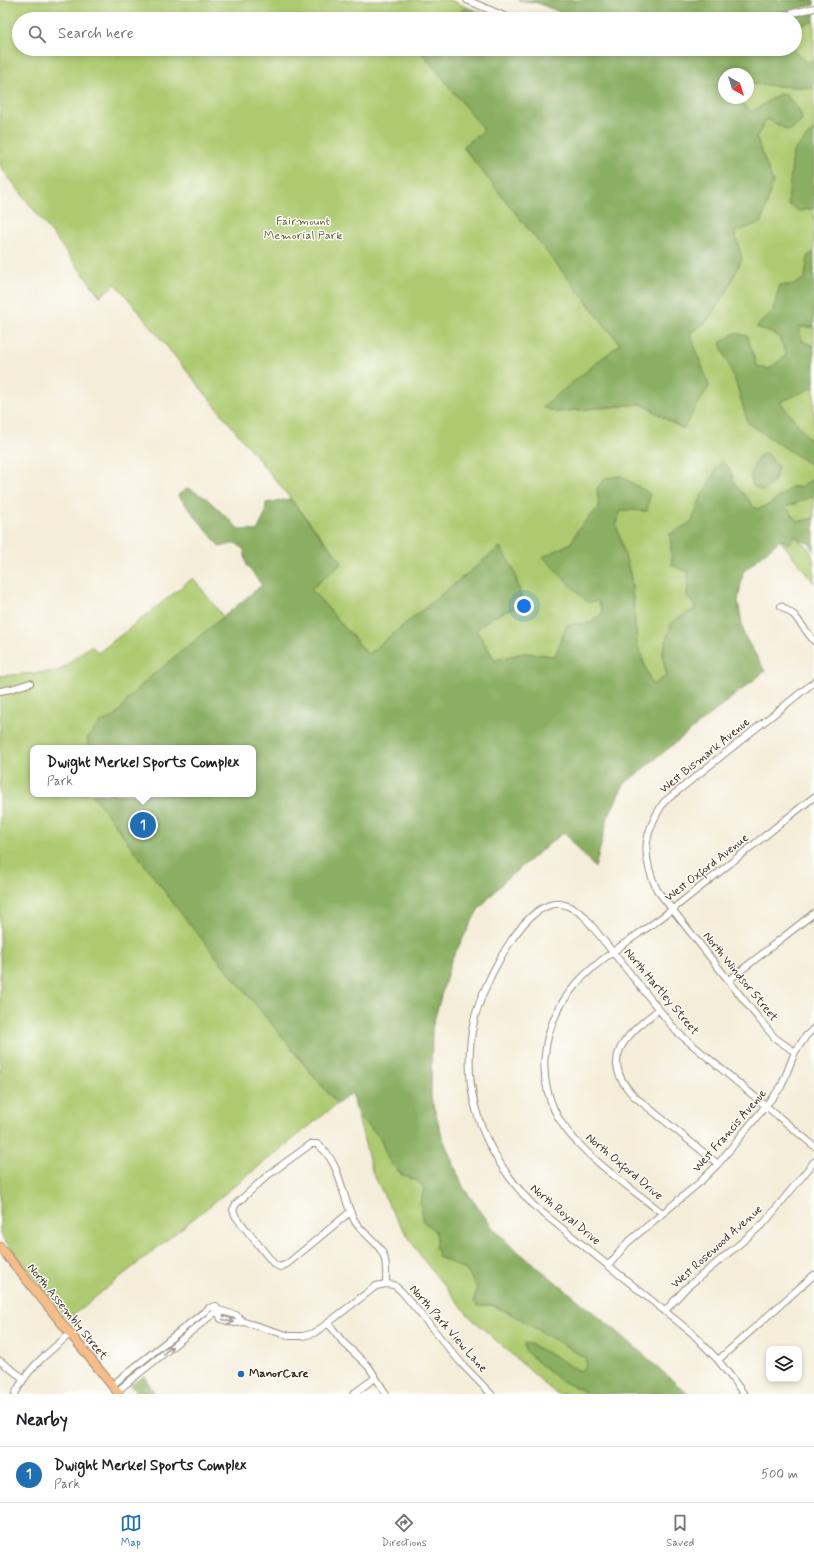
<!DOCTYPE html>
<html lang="en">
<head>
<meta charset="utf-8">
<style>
  body { margin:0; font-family:Mynerve,sans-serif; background:#f2f2f2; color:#202124 }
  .controls { position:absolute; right:12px; bottom:12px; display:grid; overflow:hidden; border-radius:8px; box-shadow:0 2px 6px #0003 }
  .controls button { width:36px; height:36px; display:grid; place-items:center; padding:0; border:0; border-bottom:1px solid #e0e0e0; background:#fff; color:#202124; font:20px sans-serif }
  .compass { position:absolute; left:718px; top:68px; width:36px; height:36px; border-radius:50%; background:#fff; box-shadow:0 2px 6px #0003; rotate:141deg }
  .you { position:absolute; left:524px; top:606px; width:14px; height:14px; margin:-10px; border:3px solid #fff; border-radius:50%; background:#1a73e8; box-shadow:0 0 0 6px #1a73e833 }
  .badge { display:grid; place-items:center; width:26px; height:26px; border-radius:50%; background:#1f6fb2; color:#fff; font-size:13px; font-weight:700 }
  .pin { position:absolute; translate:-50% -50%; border:2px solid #fff; box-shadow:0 1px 4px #0006 }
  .popup { position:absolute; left:30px; top:745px; width:226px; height:52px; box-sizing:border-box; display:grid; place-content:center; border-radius:8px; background:#fff; filter:drop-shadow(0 1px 3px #0005); font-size:13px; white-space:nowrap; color:#757577 }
  .popup b { font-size:15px; color:#202124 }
  .popup::after { content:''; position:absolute; left:50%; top:100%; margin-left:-8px; border:8px solid transparent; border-top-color:#fff }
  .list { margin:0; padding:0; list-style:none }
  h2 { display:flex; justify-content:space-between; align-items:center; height:52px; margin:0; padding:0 16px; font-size:17px }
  h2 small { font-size:13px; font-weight:400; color:#757577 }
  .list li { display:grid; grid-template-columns:26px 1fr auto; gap:12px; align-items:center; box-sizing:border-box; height:56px; padding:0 16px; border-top:1px solid #e0e0e0 }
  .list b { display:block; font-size:15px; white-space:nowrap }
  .list p { margin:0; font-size:13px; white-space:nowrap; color:#757577 }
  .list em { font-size:13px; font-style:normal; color:#757577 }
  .icon { flex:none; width:22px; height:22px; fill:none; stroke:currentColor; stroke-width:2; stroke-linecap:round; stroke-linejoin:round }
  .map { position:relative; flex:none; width:814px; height:1394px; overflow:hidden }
  .search { position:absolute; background:#fff; box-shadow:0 2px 6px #0003; left:12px; right:12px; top:12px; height:44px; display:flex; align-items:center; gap:10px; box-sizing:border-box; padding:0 14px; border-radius:22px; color:#757577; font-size:15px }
  .sheet { height:108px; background:#fff }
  nav { display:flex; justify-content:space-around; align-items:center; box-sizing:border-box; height:56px; border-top:1px solid #e0e0e0; background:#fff; font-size:11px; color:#757577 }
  nav a { display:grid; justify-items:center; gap:2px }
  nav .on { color:#1f6fb2 }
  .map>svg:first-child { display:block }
</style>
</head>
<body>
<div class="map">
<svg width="814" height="1394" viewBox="0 0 814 1394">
  <rect width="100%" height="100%" fill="#fdfcf7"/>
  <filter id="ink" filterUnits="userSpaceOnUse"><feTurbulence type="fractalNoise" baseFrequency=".025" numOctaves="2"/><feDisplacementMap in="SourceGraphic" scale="8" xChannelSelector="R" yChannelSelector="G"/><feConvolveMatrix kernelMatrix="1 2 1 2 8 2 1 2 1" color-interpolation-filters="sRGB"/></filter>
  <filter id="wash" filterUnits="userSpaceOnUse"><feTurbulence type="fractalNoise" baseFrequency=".012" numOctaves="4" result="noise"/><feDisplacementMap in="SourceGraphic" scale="16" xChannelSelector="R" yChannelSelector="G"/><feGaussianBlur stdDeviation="0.9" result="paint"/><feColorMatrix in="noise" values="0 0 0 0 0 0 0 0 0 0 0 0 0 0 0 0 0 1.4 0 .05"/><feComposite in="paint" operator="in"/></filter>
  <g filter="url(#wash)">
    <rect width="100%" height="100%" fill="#f4edd9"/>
    <!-- green -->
    <path fill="#adca70" stroke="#747a47" d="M0,0h450l16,7 -14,12h-433v30h400l66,81 -22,17 157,197 -77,63 12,5 87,-8 40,25 27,-43 -19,-53 17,-12 35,-62 -8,-27 39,-50 -17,-45 11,-18 12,-25 -27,18 -17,-14h13v-14l66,4v41l-21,23 6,59 15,-3v44l-6,4 -3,22 -11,7 -14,1 -7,25 -17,16 23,9 7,19 -16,14 -13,-3 -20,20 11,37 63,42 3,-2v15l-13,9h-10l-22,18 -13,4 -21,-25 -7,-18 -27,31 -9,25 -5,74 9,12 -34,46 5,22 -15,10 -15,-42 -6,-67 -15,-53 5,-15 26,2 -48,-4 -20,21 -8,15 -27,14 54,44 5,11 -13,11 -23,2 -12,31 -32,-3 -28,7 -19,-30 16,-13 31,-13 -23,-57 -132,107 -57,-65 31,-27 -226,-278 -16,12 -100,-130z
      M814,21v37l-7,5 -15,-14h3v-22z
      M799,327h15v19l-12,-5z
      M814,387v58l-34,-43z
      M814,496v22l-16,4 -12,-15z
      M794,536c20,14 20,18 20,47l-34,-43 9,4z
      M193,578l40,51 -12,119h-188v46h220l146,167 -108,88 46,55 -269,215 -68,-84v-559l59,-5 32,-26 7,8z
      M358,1117l21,19 11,26 11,12 18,8 5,7 -4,15 16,28 3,25 27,13 11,17 -3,13c41,10 75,37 111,58l2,6 -7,7 -49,-27 28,36 21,9 7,5h-29l-4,-2 -84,-75 -46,-56 -30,-46 -22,-44z"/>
    <!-- forest -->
    <path fill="#8aae62" stroke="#626c40" d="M518,0h296v5l-66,14h-215l3,-3 21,3 2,-7 -21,-9z
      M466,7l32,12h-46z
      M814,11v10l-19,6v-8h-12z
      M419,49h373l15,14 7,-5v30l-66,-4v-10h-24v9l-8,9 8,3v3h11l17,14 27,-18 7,1 14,16 2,10 -13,10 -22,-12 -11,18 17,45 -11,40 -27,10 7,27 -16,34 -19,28 -17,12 19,53 -26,43 -41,-25 -87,8 -13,-5 78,-63 -157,-197 21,-17z
      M814,129v79l-15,3 -11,-7 5,-52z
      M814,252v75h-15l3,14 12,5v41l-34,15 34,43v18l-3,2 -63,-42 -11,-37 -17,-43 15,-10 12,3 10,30 12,3 17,-14 -7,-19 -23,-9 17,-16 7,-26h14l11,-7 3,-22z
      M767,453l11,13 -4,16 -11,9 -10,-5 -3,-10 8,-19z
      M721,461l7,5 7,18 21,25 13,-4 22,-18h10l13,-9v18l-28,11 12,15 16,-4v34l-4,-8 -16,-8 -5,8 -9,-4 -37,32 -5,29 6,34 21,36 -141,113 -16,33 -13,51 -31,-36 -59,48 -27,30 -27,51 -19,67 -1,69 11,39 21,51 30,41 17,17 110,89 68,60h-101l-7,-5 -21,-9 -34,-29 -1,-8 7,1 49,27 7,-7 -2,-6 -75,-45 -17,-8 -16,1 -3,-5 3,-14 -11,-17 -27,-13 -4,-11 2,-6 -1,-8 -13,-11 -3,-17 4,-15 -5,-7 -18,-8 -11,-11 -11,-27 -21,-19 -6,-24 -15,11 -155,-189 -89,-120 160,-1v-46h-164l-2,-10 15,-17 13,-4 17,-23 17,-16 113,-93 -15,-19 -3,-16 -8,-7 -16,4 -42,-52 10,-7 18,10 33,31 18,2 8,-16 1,-12 24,-4 52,64 -31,26 57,65 132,-107 14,23 9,34 -31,13 -16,13 19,30 28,-7 32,3 12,-31 23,-2 13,-11 -5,-11 -11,1 -44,-45 28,-14 8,-15 20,-21 -2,-19 8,-10 16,-2 29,18 -3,17 -26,-1 -5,14 15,53 6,67 15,41 15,-9 -5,-22 10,-32 24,-14 -9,-12 2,-24 -17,-6 -2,-32 22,-12 9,-25z
      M144,1376l11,18c-9,0 -19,0 -24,-9z"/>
  </g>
  <g filter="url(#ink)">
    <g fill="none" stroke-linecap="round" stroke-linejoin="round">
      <!-- minor casing -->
      <g stroke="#988c7c" stroke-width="8">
        <path id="minor" d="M467,0l44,19
          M769,19l45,-11
          M781,606l13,9 20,26
          M0,691l11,-2 19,-6
          M729,980l85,-67
          M658,1010c-31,25 -61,48 -24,86l84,68
          M795,1052l-20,-14 -16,-19 -102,-129c-16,-35 -14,-56 7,-88l150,-120
          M350,1212l-63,52 -7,3 -6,-3 -38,-47 -3,-7 3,-6 32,-29 43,-31h6c26,19 23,54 39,79 8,12 23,19 28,33 3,9 2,19 2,28l8,1 8,7 60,72 29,30
          M662,1213c-30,-24 -78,-57 -99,-88 -14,-20 -21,-47 -18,-71 8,-77 75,-103 129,-146 47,-37 94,-74 140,-111
          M608,1266l19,-23 72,-60 19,-19 63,-77 14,-35 11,-16 8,-8
          M218,1310l18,5 8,7
          M665,1311l21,-23 56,-46 23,-20 49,-60
          M328,1323l15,19 26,25 17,27
          M718,1360l96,-85
          M0,1361l23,17
          M111,1386l98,-78 7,-2 5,13 13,4 10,-1 46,14h13l11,-3 14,-10 48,-37 10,-2
          M116,1392l102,-82
          M15,1394c13,-27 33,-41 55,-60
          M353,1394l22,-16
          M744,1394l-26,-34 -26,-27 -159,-128c-35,-37 -59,-78 -63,-130 -1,-18 0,-37 4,-54 7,-32 42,-103 73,-115 13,-6 25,1 36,9l94,117 137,114"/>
      </g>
      <!-- major casing -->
      <g stroke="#988c7c" stroke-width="10">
        <path id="major" d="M0,1247l119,147"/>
      </g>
      <!-- minor -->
      <use href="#minor" stroke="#fff" stroke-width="6"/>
      <!-- major -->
      <use href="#major" stroke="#f7bd88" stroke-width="8"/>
    </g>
    <!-- one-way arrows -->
    <defs><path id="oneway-shaft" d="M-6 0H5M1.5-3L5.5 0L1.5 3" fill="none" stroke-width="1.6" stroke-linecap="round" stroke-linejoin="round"/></defs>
    <g stroke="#a79f9a">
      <use href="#oneway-shaft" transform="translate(228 1321) rotate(16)"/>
      <use href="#oneway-shaft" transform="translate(168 1350) rotate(-39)"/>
    </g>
  </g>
  <!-- markers -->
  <circle fill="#1f6fb2" stroke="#fdfcf7" stroke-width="1.5" cx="241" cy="1374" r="4"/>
  <g text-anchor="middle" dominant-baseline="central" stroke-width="3" stroke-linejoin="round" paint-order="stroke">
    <!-- park labels -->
    <g font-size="12" fill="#5d5a37" stroke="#fdfcf7">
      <text x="303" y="222">Fairmount<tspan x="303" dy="14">Memorial Park</tspan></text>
    </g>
    <!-- street labels -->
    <g font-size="12" fill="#3b2a1e" stroke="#fdfcf7">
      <text transform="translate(705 756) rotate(-39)">West Bismark Avenue</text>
      <text transform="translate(707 868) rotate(-38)">West Oxford Avenue</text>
      <text transform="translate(740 977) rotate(51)">North Windsor Street</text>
      <text transform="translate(661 992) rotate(50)">North Hartley Street</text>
      <text transform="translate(730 1131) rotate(-49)">West Francis Avenue</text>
      <text transform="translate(624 1167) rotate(40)">North Oxford Drive</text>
      <text transform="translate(565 1215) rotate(40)">North Royal Drive</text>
      <text transform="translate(717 1247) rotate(-42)">West Rosewood Avenue</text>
      <text transform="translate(67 1312) rotate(51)">North Assembly Street</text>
      <text transform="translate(448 1329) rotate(49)">North Park View Lane</text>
    </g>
    <!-- poi labels -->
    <g font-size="12" font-weight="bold" fill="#3b2a1e" stroke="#fdfcf7" text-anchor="start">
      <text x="249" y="1374">ManorCare</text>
    </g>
  </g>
</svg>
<div class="controls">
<button><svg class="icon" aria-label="layers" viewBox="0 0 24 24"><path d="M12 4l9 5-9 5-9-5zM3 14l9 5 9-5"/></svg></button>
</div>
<svg class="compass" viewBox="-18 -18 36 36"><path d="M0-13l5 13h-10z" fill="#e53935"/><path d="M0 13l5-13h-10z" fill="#757577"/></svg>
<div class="you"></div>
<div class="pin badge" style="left:143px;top:825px">1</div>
<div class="popup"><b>Dwight Merkel Sports Complex</b>Park</div>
<div class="search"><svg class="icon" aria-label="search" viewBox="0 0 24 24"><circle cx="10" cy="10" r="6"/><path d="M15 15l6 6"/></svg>Search here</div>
</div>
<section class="sheet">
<h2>Nearby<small></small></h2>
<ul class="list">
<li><span class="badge">1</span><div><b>Dwight Merkel Sports Complex</b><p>Park</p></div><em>500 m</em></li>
</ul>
</section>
<nav>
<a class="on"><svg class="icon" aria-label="map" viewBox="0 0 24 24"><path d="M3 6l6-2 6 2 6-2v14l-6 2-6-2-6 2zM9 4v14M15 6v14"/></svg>Map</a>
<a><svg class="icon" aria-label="directions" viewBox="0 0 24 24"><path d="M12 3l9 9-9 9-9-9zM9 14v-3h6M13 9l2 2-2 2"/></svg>Directions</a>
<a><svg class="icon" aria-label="saved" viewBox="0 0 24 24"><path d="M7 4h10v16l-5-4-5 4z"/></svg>Saved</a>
</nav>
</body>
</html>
